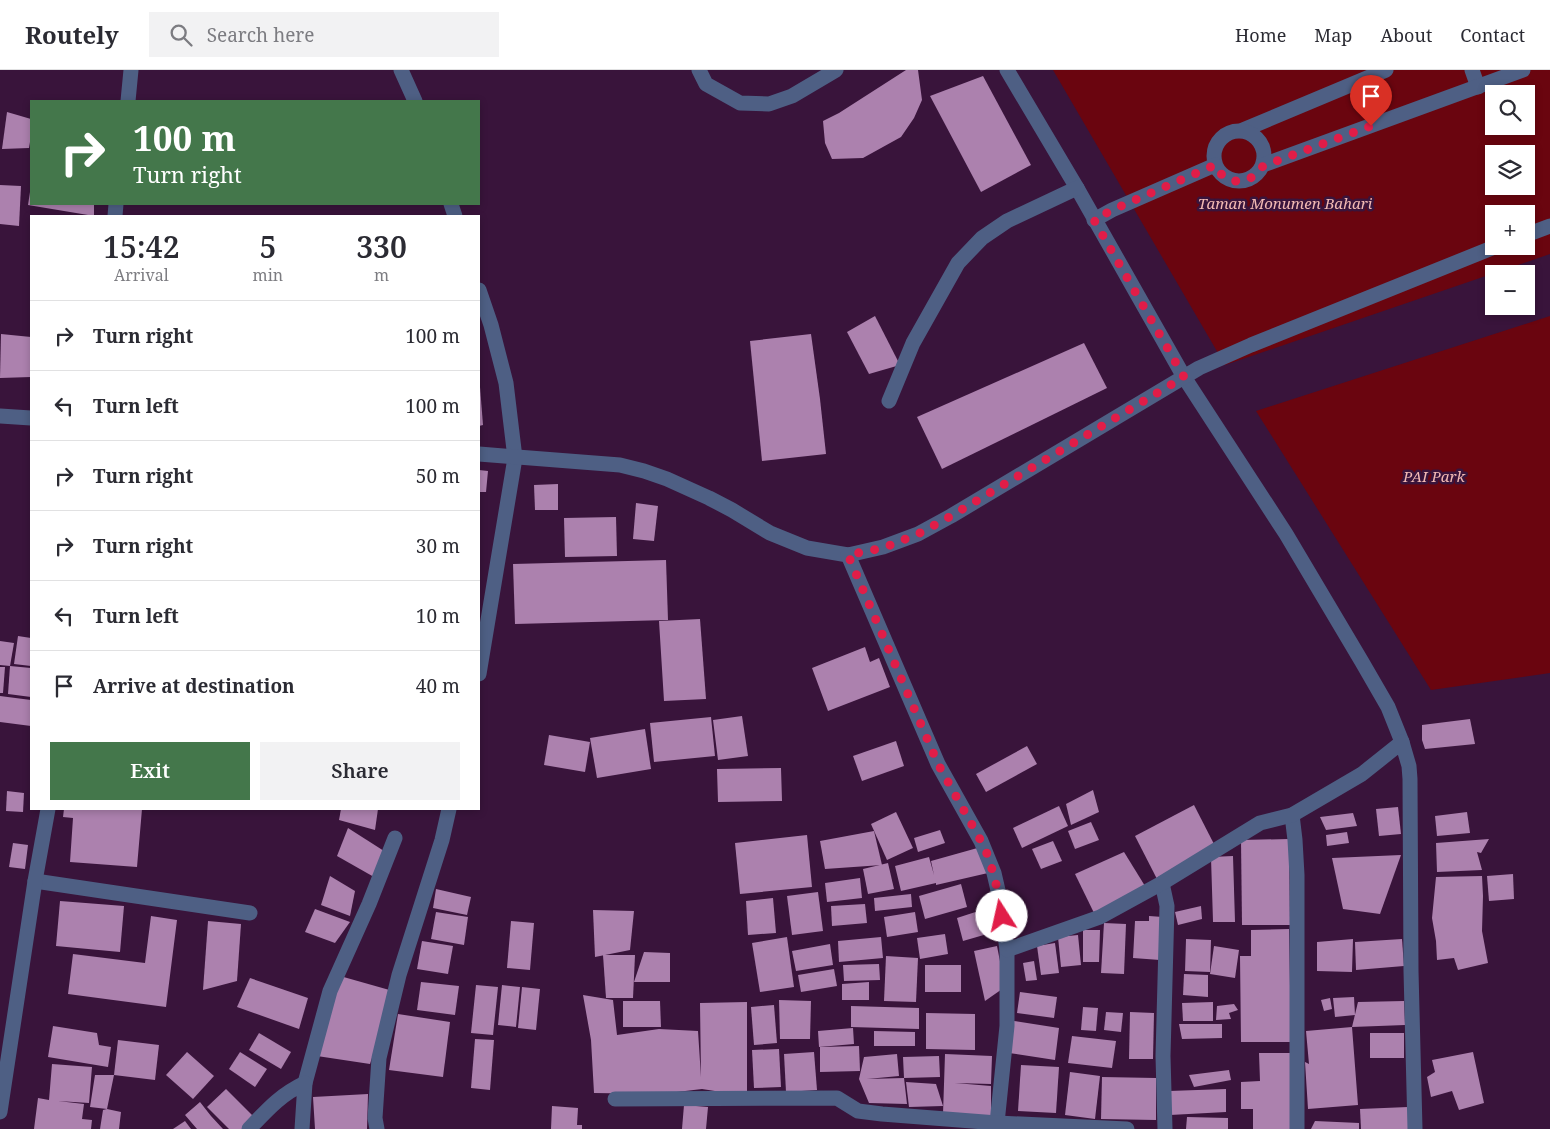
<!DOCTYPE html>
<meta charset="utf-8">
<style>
body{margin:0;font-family:"Noto Serif",serif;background:#f2f2f3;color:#2b2b33;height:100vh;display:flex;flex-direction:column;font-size:19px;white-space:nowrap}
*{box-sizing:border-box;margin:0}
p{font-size:16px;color:#7c7c81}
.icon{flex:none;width:28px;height:28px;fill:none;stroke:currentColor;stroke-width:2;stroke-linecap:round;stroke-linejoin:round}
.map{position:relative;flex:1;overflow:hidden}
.side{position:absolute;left:30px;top:145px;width:450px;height:595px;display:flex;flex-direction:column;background:#fff;border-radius:0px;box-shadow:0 2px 8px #0003}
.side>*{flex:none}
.guide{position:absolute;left:30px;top:30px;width:450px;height:105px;border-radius:0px;box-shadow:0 2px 8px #0003;background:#44774b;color:#fff;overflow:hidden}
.tools{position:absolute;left:1485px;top:15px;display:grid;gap:10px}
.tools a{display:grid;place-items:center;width:50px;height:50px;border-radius:0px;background:#fff;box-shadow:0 2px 8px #0003;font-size:25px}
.pin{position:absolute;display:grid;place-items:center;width:42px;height:42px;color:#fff;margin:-51px -21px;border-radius:50% 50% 50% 0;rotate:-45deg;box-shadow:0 0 5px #0007}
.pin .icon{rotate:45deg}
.me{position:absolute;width:55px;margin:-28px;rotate:350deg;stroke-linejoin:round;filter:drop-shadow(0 0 4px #0008)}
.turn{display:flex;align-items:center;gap:18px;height:105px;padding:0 20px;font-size:22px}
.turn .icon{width:65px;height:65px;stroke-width:2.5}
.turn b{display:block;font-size:35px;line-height:42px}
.eta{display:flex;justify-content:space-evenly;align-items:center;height:85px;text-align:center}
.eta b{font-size:30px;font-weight:600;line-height:35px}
.cta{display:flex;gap:10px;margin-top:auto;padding:10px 20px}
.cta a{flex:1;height:58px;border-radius:0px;background:#44774b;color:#fff;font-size:20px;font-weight:600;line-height:58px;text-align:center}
.cta a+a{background:#f2f2f3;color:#2b2b33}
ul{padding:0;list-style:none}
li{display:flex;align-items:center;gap:15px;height:70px;padding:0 20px;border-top:1px solid #e1e1e2}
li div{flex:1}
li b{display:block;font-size:19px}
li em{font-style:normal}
header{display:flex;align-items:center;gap:30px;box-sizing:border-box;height:70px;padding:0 25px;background:#fff;border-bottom:1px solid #e1e1e2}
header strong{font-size:24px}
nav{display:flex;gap:28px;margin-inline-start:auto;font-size:18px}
.search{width:350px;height:45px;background:#f2f2f3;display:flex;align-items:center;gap:12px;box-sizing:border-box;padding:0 18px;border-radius:0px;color:#7c7c81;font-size:19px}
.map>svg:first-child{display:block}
.green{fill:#6a050f;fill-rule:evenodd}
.building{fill:#ac81ae}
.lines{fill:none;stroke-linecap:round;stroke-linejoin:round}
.minor{stroke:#4e5f84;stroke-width:15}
.route{stroke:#e11d48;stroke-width:9;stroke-dasharray:0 16.2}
.labels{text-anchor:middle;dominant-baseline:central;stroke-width:5;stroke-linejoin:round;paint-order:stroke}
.park-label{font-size:15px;font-style:italic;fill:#f3bab4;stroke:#39143b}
</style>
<header>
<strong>Routely</strong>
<div class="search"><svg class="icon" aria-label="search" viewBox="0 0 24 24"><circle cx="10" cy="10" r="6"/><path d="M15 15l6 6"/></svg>Search here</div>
<nav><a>Home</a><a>Map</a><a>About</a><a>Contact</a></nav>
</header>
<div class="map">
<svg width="1550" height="1059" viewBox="0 0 1550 1059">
<rect width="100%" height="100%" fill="#39143b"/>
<!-- green -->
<g class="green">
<path d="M1053,0H1550V184L1225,295ZM1494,24H1526V56H1494ZM1494,84H1526V116H1494ZM1494,144H1526V176H1494Z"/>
<path d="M1550,246V603L1431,620L1256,341Z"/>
</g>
<!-- building -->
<g class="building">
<path d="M906,0H918L922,30L914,48L901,67L863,88L832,89L825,73L823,51L839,43Z"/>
<path d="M983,6L1031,95L981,122L930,26Z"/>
<path d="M7,42L31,49V66L29,78L2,79Z"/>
<path d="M0,115L21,116L19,156L0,154Z"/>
<path d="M30,122L31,134H94V146L28,135Z"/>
<path d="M875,246L900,295L869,304L847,262Z"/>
<path d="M1,264L31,267V307L0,308Z"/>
<path d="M811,264L820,329L826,384L762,391L750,271Z"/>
<path d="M1084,273L1107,318L942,399L917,347Z"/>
<path d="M479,317H480L483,355L479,356Z"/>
<path d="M479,400L488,401L486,422H479Z"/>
<path d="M558,414V440H535L534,415Z"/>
<path d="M636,433L658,436L654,471L633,469Z"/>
<path d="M616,447L617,486L565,487L564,448Z"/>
<path d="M666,490L668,550L515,554L513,494Z"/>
<path d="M700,549L706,629L664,631L659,551Z"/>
<path d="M18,566L31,568V596L14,594Z"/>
<path d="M0,571L14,573L10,596L0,595Z"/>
<path d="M865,577L870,592L879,588L890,617L828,641L812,598Z"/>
<path d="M10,596L31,598V627L8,624Z"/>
<path d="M0,597H5L3,623H0Z"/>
<path d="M0,626L31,630V656L0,652Z"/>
<path d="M742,646L748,686L718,690L713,650Z"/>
<path d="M711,647L715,686L654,692L650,653Z"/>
<path d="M1470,649L1475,674L1425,679L1422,670V655Z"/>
<path d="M645,659L651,699L597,708L590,668Z"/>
<path d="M549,665L590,672L585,702L544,695Z"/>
<path d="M896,671L904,696L862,711L853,686Z"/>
<path d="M1027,676L1037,694L986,722L976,704Z"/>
<path d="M781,698L782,731L718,732L717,699Z"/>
<path d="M1093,720L1099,742L1071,755L1066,734Z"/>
<path d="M7,721L24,723L23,742L6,741Z"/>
<path d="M1194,735L1216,778L1157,809L1135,766Z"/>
<path d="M1059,736L1068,756L1022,778L1013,758Z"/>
<path d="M1398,737L1401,764L1379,766L1376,739Z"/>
<path d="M64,739H142L137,797L70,792L73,748L63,747Z"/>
<path d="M341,739H378L375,760L339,750Z"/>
<path d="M896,742L913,778L887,790L871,754Z"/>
<path d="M1467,742L1470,763L1437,766L1435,746Z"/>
<path d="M1353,743L1357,756L1326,760L1320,747Z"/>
<path d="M1091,752L1099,770L1075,779L1068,761Z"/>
<path d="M348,758L384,781L374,807L337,786Z"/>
<path d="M940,760L945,773L918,782L914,768Z"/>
<path d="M874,761L882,795L825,799L820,771Z"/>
<path d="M1347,762L1349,773L1327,776L1326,765Z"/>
<path d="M807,765L812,817L740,824L735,773Z"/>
<path d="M1289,769L1290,855H1242L1241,770Z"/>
<path d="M1489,769L1481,783L1477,782L1482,800L1437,802L1436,773Z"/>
<path d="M1053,771L1062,791L1041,799L1032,779Z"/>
<path d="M13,773L28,775L25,799L9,797Z"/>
<path d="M981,777L988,803L936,815V813L901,821L895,796L929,787L934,805L931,791Z"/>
<path d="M1124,782L1145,816L1095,845L1075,804Z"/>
<path d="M1401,785L1380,844L1343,839L1332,788Z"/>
<path d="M1233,786L1235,852H1213L1211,787Z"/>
<path d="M888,793L894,819L868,824L863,799Z"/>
<path d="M1513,804L1514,829L1489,831L1487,806Z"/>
<path d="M330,806L355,821L350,846L321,835Z"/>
<path d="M1482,806L1483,826L1482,861L1488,893L1458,900L1454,888L1437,890L1436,871L1432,848L1436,807Z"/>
<path d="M860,808L862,828L827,832L825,813Z"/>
<path d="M961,814L967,837L925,849L919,826Z"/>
<path d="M436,819L471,827L467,845L433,838Z"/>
<path d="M818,822L823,861L792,865L787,826Z"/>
<path d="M911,824L912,837L875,841L874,828Z"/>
<path d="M773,828L776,863L748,865L746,831Z"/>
<path d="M60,831L124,836L120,882L56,876Z"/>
<path d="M865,834L867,853L832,856L831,836Z"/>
<path d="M994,836L1001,860L963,871L957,848Z"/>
<path d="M1201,836L1202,849L1178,855L1175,842Z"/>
<path d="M315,839L350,852L335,873L305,862Z"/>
<path d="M593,840L634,841L630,880L595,887Z"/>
<path d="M436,842L468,847L464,875L431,869Z"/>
<path d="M915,842L918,862L887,867L884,847Z"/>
<path d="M151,846L177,850L166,937L68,924L73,884L145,893Z"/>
<path d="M1149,846L1163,847L1160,890L1133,888L1135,851H1149Z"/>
<path d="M208,851L241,854L237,911L203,920Z"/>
<path d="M511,851L534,853L530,900L507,898Z"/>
<path d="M1104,853L1126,854L1124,904L1101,903Z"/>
<path d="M1289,859L1291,972H1241L1240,886H1251V860Z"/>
<path d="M1083,860H1100L1099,892H1083Z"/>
<path d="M945,864L948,884L920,889L917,868Z"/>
<path d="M1078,865L1081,895L1061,897L1058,867Z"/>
<path d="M787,867L794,917L760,922L752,873Z"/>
<path d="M881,867L883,888L839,892L838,871Z"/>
<path d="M1186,869L1211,870L1210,902L1185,901Z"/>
<path d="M1353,869L1352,902L1317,901V872Z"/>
<path d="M1402,869L1404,896L1356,900L1355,872Z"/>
<path d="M422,871L453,876L448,904L417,899Z"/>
<path d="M1055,873L1059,903L1041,905L1037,876Z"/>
<path d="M830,874L833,895L796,901L792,881Z"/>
<path d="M997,876L1005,917L985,931L974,881Z"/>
<path d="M1214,876L1239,880L1235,908L1210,904Z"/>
<path d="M644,882L670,883V912H634Z"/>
<path d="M603,885H635L633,928H606Z"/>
<path d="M886,886L918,888L916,932L884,931Z"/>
<path d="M1034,891L1037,910L1026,911L1023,893Z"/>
<path d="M879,894L880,910L844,911L843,895Z"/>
<rect x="925" y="895" width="36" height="27"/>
<path d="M834,899L837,916L801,922L798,905Z"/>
<path d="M1184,904L1208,905V927L1183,925Z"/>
<path d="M340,906L393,921L370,994L317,986Z"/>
<path d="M250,908L308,928L299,959L237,937Z"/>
<path d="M421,912L459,916L455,945L417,940Z"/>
<path d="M869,912V930H842V914Z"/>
<path d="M476,915L498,917L493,965L471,963Z"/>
<path d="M502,915L520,917L516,957L498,955Z"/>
<path d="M522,917L540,919L536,960L518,958Z"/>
<path d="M1020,922L1057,927L1054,948L1017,943Z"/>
<path d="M583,925L613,930L617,965L659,959L698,961L701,1007L700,933L747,932V1026L702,1019L660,1024L594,1023L591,970Z"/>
<path d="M1354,927L1355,945L1335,947L1333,928Z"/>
<path d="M1330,928L1332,939L1324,941L1321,930Z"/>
<path d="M779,930L811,931L810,969H780Z"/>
<path d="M623,931H660L661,957H623Z"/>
<path d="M1404,931L1405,955L1352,957L1358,932Z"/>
<path d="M1213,932V951H1183L1182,933Z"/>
<path d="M1234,934L1238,940L1229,943L1231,949L1216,950L1217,936Z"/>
<path d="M774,935L777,973L754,975L751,937Z"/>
<path d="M851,936L919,938V959L851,957Z"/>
<path d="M1083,937L1098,938L1096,961L1081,960Z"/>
<path d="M1106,942L1123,943L1121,962L1104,960Z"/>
<path d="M1130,942L1154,943L1153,989H1129Z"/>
<path d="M926,943L975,944V980L926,979Z"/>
<path d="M398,944L450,952L443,1007L389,1000Z"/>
<path d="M1014,951L1059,958L1055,990L1009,983Z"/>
<path d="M1179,954H1222V968L1182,969Z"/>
<path d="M53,956L97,963L99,975L111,977L108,997L48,987Z"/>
<path d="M1352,957L1358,1035L1308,1039L1305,992L1309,994L1306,961Z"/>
<path d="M853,958L854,974L819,977L818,961Z"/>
<path d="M874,961L915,962V976H874Z"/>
<path d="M259,963L291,982L281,999L249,980Z"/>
<rect x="1370" y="963" width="34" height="25"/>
<path d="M1072,966L1116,971L1112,998L1068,993Z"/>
<path d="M475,969L494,970L490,1020L471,1018Z"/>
<path d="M118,970L159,975L155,1010L114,1005Z"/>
<path d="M859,976L860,1001L820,1002V977Z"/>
<path d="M779,979L781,1017L754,1018L752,980Z"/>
<path d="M187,982L214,1006L193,1029L166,1005Z"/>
<path d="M240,982L267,999L255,1017L229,999Z"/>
<path d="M814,982L817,1020L786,1022L784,984Z"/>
<path d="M1473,982L1484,1033L1459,1040L1452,1021L1431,1027L1427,1007L1435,1002L1432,990Z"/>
<path d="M1259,983H1290V1059H1253V1039H1241V1012L1260,1011Z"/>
<path d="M897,984L899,1006L867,1009L904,1008L903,987L939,986L940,1007L904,1008L907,1034L869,1033L859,1009L864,987Z"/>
<path d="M945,984L992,986L991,1014L955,1013L991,1016V1046L943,1044Z"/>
<path d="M52,994L92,997L89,1033L58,1031L84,1034L82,1049L92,1050L91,1059H34L38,1028L49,1030Z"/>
<path d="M1021,995L1059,997L1056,1043L1018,1041Z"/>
<path d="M1229,1000L1231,1010L1194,1017L1189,1005Z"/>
<path d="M1070,1002L1100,1006L1095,1049L1065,1045Z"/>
<path d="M95,1005H114L107,1039L121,1042L119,1059H100L103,1040L107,1039L90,1037Z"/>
<path d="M1102,1007L1156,1008V1050L1101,1049Z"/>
<path d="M906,1012L936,1014L943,1036L909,1037Z"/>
<path d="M226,1019L255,1048L245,1059H229L207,1037Z"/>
<path d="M1226,1019V1042L1170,1045L1169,1021Z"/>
<path d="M368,1024L367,1059H315L313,1027Z"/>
<path d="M200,1032L211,1046L223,1059H197L185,1045Z"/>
<path d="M684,1035L708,1037L706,1059H682Z"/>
<path d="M552,1036L578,1038L577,1055H582V1059H551Z"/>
<path d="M1408,1037L1409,1059H1361L1360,1039Z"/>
<path d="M1187,1047L1228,1048V1059H1186Z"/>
<path d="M185,1051L191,1059H173Z"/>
<path d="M1315,1051L1359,1053V1059H1311Z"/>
</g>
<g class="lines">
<!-- minor -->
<g class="minor">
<path d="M401,0L415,31"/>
<path d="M699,0L706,14L740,33L769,34L792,26L836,0"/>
<path d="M1007,0L1077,118L1184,307L1286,464L1362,592L1388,637L1402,672"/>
<path d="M1472,0L1478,17"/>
<path d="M128,31L131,0"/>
<path d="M1243,60L1386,0"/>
<circle cx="1239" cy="86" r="25"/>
<path d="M1263,95L1523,0"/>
<path d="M451,134L455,146"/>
<path d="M115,146L116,134"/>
<path d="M1094,150L1112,140L1215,95"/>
<path d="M1526,165L1550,156"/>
<path d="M479,220L491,255L506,313L515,388L479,604"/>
<path d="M889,331L913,273L958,193L982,168L1007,151L1077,118"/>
<path d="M0,346L31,348"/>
<path d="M479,384L620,395L644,401L667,409L709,428L732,440L770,463L807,478L848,485L883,477L918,464L951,446L1199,298L1251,275L1497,176"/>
<path d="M848,485L938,694L981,771L994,803L1000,829L1007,880V956L997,1053"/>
<path d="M1292,745L1295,770L1297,805V1059"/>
<path d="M35,811L250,843"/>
<path d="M1162,813L1167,836L1163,986L1165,1059"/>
<path d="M1007,880L1100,847L1162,813L1260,753L1292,745L1362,704L1402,672L1409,696L1410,709L1411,901L1415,1059"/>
<path d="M305,1013L330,921L369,834L395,768"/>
<path d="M615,1029L837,1028L858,1041L882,1044L997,1053L1127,1059"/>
<path d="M0,1042L35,811L48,739"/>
<path d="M249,1059C268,1039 280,1025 305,1013L302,1059"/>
<path d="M377,1059L375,1048L379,988L399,905L442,770L449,739"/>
</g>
</g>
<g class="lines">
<!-- route -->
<path class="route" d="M1002,846L1000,829L989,788L981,771L938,694L848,485L883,478L918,464L951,446L1184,307L1094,150L1112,140L1215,95L1222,105L1233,111H1245L1256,105L1263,96L1371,56"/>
</g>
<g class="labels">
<!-- park labels -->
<g class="park-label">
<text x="1285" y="133">Taman Monumen Bahari</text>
<text x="1434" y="406">PAI Park</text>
</g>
</g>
</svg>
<div class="tools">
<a><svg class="icon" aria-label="search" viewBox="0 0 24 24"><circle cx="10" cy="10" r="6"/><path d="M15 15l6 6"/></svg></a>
<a><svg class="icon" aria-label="layers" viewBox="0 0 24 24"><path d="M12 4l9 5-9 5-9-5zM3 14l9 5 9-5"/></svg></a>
<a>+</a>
<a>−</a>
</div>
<div class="pin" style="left:1371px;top:56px;background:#d93025"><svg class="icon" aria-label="arrive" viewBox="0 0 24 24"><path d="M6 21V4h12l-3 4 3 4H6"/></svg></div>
<svg class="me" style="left:1002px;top:846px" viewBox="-20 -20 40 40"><circle r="19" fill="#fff"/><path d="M0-13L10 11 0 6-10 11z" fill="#e11d48"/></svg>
<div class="guide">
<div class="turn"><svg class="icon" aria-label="right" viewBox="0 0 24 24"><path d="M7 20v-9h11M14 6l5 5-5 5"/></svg><div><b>100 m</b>Turn right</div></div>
</div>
<section class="side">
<div class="eta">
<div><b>15:42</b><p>Arrival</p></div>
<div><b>5</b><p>min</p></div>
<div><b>330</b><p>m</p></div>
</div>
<ul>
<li><svg class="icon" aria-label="right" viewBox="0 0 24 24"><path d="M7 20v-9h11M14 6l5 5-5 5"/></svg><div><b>Turn right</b></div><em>100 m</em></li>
<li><svg class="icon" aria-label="left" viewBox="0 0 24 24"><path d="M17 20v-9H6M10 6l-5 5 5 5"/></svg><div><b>Turn left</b></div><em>100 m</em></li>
<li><svg class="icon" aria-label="right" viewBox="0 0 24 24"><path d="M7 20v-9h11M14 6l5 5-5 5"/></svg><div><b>Turn right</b></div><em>50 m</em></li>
<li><svg class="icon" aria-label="right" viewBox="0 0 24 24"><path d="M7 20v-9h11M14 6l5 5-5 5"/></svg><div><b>Turn right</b></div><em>30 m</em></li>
<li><svg class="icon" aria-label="left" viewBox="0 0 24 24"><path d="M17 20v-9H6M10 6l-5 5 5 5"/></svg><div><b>Turn left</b></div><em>10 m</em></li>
<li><svg class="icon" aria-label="arrive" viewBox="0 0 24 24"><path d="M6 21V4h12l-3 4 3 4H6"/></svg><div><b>Arrive at destination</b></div><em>40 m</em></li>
</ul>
<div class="cta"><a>Exit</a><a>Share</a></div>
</section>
</div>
